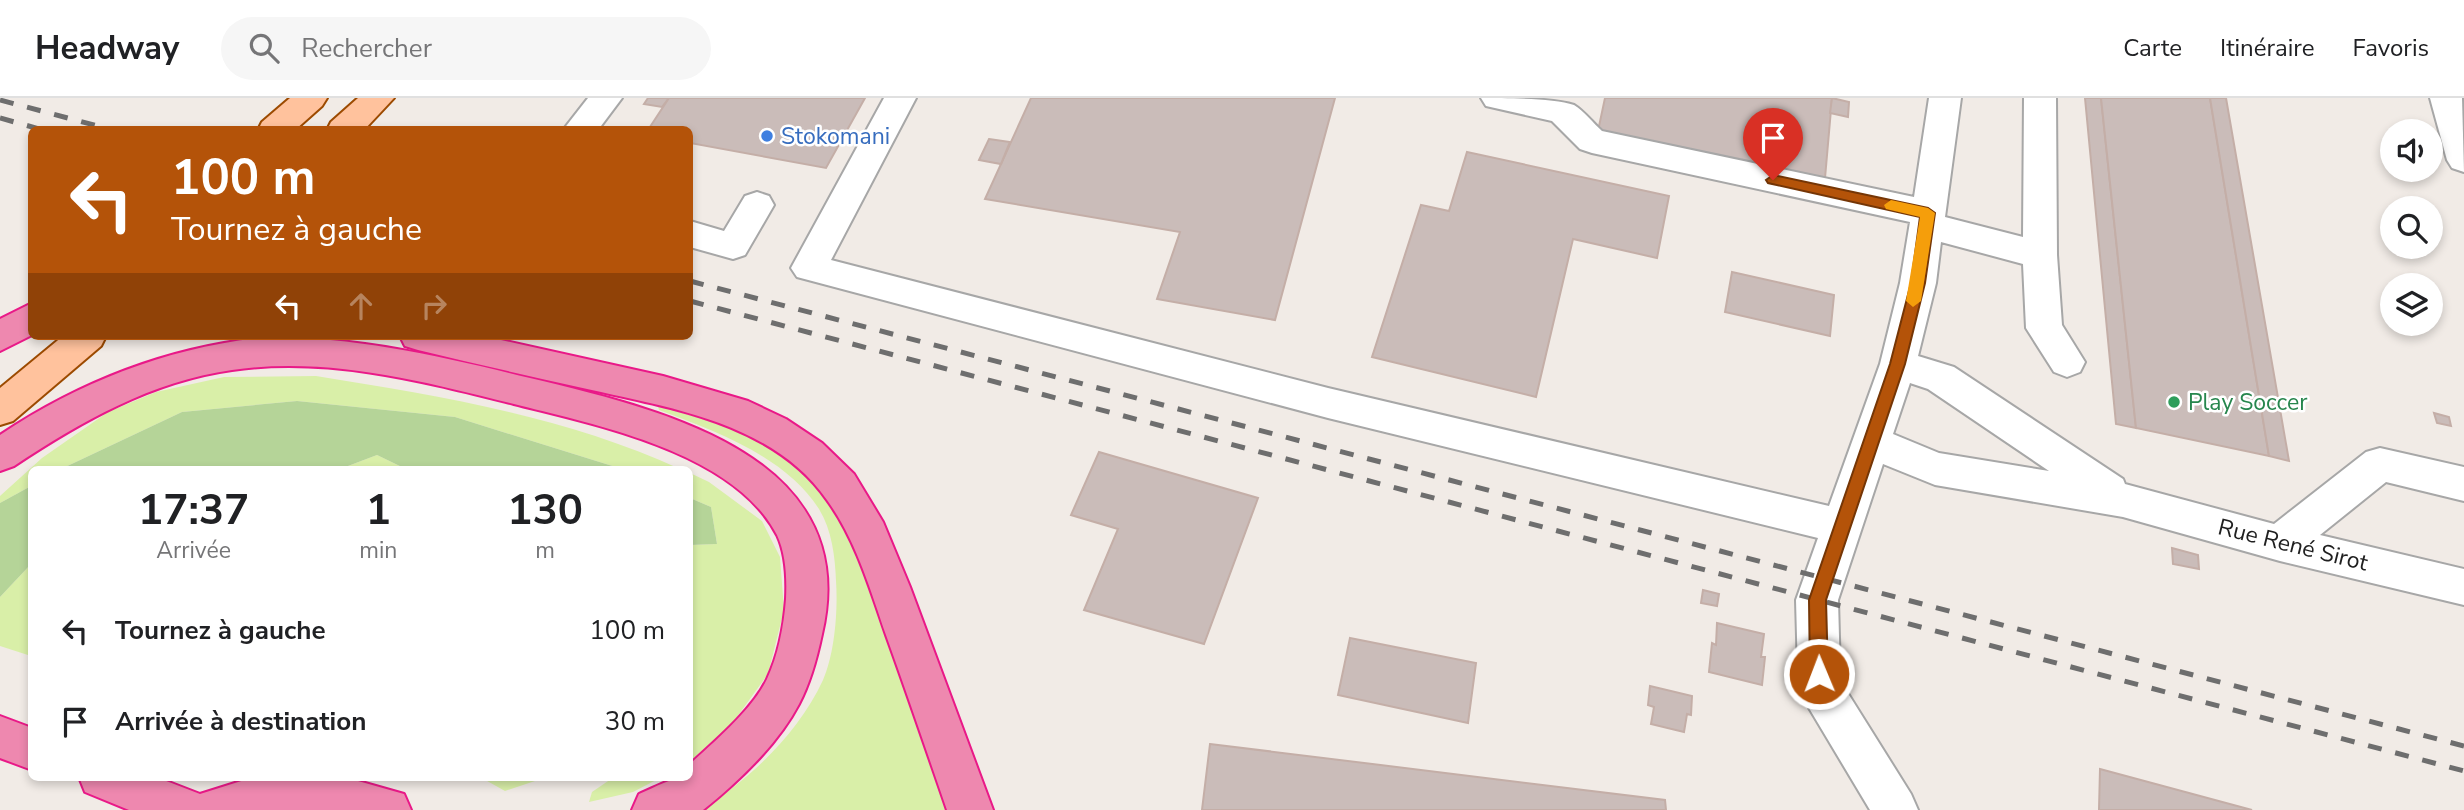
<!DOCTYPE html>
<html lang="fr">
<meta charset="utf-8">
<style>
body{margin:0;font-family:"Nunito Sans",sans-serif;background:#f6f6f6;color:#202124;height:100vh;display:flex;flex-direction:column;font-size:26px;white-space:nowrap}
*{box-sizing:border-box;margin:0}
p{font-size:23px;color:#757577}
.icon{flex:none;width:38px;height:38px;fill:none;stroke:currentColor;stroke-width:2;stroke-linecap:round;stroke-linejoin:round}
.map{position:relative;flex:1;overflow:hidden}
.details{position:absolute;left:28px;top:368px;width:665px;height:315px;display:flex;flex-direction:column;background:#fff;border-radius:10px;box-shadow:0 4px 10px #0003}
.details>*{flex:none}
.banner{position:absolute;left:28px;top:28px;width:665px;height:214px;border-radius:10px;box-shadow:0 4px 10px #0003;background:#b45309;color:#fff;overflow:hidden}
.buttons{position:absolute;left:2380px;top:21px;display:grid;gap:14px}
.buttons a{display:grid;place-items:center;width:63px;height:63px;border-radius:50%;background:#fff;box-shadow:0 4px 10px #0003;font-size:35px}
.pin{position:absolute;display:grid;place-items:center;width:60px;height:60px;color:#fff;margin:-72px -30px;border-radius:50% 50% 50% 0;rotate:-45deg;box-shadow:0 0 7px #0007}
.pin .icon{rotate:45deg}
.me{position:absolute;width:77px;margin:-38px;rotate:359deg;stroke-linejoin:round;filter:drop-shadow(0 0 5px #0008)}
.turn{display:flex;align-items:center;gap:24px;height:147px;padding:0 28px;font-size:32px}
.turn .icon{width:91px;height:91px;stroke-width:2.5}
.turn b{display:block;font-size:49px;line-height:60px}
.lanes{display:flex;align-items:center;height:66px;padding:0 28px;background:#0003;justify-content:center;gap:35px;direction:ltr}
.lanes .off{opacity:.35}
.eta{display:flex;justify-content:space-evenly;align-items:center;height:119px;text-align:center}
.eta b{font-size:42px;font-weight:700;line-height:49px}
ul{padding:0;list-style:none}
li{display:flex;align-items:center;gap:21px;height:91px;padding:0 28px}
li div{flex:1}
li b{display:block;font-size:26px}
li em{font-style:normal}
header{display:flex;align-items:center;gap:42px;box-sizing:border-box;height:98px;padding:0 35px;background:#fff;border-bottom:2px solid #e0e0e0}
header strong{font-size:33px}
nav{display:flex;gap:38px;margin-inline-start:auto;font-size:24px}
.search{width:490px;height:63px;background:#f6f6f6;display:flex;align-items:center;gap:18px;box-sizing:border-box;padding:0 24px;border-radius:38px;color:#757577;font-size:26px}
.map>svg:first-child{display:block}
.grass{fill:#d9efa8}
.forest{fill:#b5d498}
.building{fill:#cabcb9;stroke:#c4aea7;stroke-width:2}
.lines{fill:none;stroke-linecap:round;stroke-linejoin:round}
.minor-casing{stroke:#a7a7a7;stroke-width:4}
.major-casing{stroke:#9c4a00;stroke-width:4}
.highway-casing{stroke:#e91988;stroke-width:4}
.minor{fill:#fff;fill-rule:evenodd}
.major{fill:#ffc29d;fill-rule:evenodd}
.highway{fill:#ee88af;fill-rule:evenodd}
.rail{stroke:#6e6e6e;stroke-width:5;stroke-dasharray:14 14;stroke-linecap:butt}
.route{fill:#b45309;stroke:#753606;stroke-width:2}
.slow{fill:#f59e0b}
.shop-dot{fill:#3f7fe0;stroke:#fff;stroke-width:2.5}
.leisure-dot{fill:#2e9e5b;stroke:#fff;stroke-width:2.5}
.labels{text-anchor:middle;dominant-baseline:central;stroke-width:5;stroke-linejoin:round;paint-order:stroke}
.shop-label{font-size:23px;fill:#366cbe;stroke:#fff;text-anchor:start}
.leisure-label{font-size:23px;fill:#27864d;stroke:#fff;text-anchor:start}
.street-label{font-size:23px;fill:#202020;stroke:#fff}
</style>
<header>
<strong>Headway</strong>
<div class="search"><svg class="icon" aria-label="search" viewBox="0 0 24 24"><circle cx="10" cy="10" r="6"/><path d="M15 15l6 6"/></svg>Rechercher</div>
<nav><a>Carte</a><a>Itinéraire</a><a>Favoris</a></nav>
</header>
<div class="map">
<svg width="2464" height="712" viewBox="0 0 2464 712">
<rect width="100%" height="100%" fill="#f1ebe6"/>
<!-- grass -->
<g class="grass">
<path d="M316,278C440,298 565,318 680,371H622L455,319L297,303L182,314L61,371H32L31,388L0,405V398L42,360L108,314L156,294L224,279Z"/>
<path d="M658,308C745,332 786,346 844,418L955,712H701C751,680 798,636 823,582C835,555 838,511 836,483C835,459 832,432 819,411C785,358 715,333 659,312Z"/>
<path d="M377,357L406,371H340Z"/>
<path d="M690,375L709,384L762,423L780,459L784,512L768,576L726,634L690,663V447L717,446L711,409L690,400Z"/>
<path d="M31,466V558L0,548V499Z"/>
<path d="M480,679H558L538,682L505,693Z"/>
<path d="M614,679H662L633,694L589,704L592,694Z"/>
</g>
<!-- forest -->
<g class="forest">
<path d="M297,303L455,319L622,371H406L377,357L340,371H61L182,314Z"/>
<path d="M31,388V466L0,499V405Z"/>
<path d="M690,400L711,409L717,446L690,447Z"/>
</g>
<!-- building -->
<g class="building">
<path d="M648,0H669L662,9L644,6Z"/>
<path d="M669,0H865L826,70L690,45V32H648Z"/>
<path d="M1031,0H1335L1275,222L1157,201L1180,134L985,101Z"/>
<path d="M1605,0H1832L1825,80L1598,33Z"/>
<path d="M1832,0L1849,4L1848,19L1830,15Z"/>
<path d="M2085,0H2101L2136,330L2116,326Z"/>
<path d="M2101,0H2210L2269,358L2136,330Z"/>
<path d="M2210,0H2226L2289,363L2269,358Z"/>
<path d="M989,41L1010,44L1001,66L979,62Z"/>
<path d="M1467,54L1669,98L1657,160L1573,141L1536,299L1372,259L1421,107L1449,113Z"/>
<path d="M1732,174L1834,197L1830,238L1725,214Z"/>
<path d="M2434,315L2449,319L2451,328L2437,325Z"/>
<path d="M1099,354L1258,400L1204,546L1084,512L1118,431L1071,417Z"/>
<path d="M2172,450L2198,457L2199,471L2173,466Z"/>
<path d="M1703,492L1719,496L1717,508L1701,505Z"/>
<path d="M1717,525L1764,536L1761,559H1765L1762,587L1709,574L1712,545L1716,547Z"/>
<path d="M1350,540L1476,565L1468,625L1338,597Z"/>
<path d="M1650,588L1692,598L1691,617L1687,616L1684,634L1651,626L1654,609L1648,607Z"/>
<path d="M1210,646L1665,702L1666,712H1202Z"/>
<path d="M2100,671L2252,712H2099Z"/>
</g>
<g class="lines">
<defs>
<g id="minor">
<path d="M588,0H622L598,32H563Z"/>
<path d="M884,0H916L831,162L1328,290L1829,408L1880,266L1900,185L1910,124L1592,55L1580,51L1552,23L1486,8L1481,0C1505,0 1554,0 1574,7C1584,13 1593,25 1602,33L1914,99L1929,0H1961L1945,119L2023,139L2024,0H2056L2057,157L2062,227L2085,264L2080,274L2067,279L2054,274L2026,230L2023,166L1941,144L1936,185L1918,258L1954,269L2123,381L2125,386L2274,426L2366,354L2380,350L2464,369V403L2386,384L2320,437L2464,471V507L2280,463L2123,419L1935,387L1883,366L1838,502L1840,576L1844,589L1911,696L1918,712H1870L1809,610L1798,576L1796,502L1818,440L1328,320L797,179L791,170ZM1910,285L1928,291L2049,373L1939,355L1893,336Z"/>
<path d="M2430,0H2462L2464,74L2452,70L2447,62Z"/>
<path d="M757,94L769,98L774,107L745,157L733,161L690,149V123L724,133L745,98Z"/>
</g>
<g id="major">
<path d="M290,0H327L322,8L295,32H258L262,24Z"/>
<path d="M358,0H394L364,32H327L331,24Z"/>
<path d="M63,238H106L101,248L13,323L0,327V290Z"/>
</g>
<g id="highway">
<path d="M32,205V237L0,253V221Z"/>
<path d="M400,238H483L663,278L748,303L786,321L822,345L854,376L883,424L910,489L993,712H947C927,654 907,595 886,537C870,491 856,442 827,402C772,323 665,309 578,289C525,277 471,265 418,252L405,248Z"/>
<path d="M269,239C359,239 444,259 530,280C659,311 864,357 822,536C817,560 810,585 799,606C778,646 738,684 703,712H632L639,696C656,689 671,679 690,679V666C714,644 753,611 767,581C778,558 784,527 786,501C787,480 786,456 777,437C734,354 596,327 514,306C422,283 327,258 232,272C152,283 80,324 14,368L0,373V337C81,283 172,248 269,239Z"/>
<path d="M0,618L32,630V672L0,660Z"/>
<path d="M79,679H156L200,696L254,679H344L404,696L411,712H129L85,694Z"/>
</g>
</defs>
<!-- minor casing -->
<use href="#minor" class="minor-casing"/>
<!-- major casing -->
<use href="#major" class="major-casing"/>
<!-- highway casing -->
<use href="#highway" class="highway-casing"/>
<!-- minor -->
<use href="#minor" class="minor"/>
<!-- major -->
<use href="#major" class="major"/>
<!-- highway -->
<use href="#highway" class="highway"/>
<!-- rail -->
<g class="rail">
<path d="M0,2L113,32"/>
<path d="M0,20L43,32"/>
<path d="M690,183L2464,648"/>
<path d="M690,203L2464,673"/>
</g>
</g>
<!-- route -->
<path class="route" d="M1773,77L1928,110L1935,115L1925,185L1905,266L1826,502L1828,576L1825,582L1819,584L1813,582L1810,576L1809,502L1890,266L1911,185L1920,119L1768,85L1766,82Z"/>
<!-- slow -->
<path class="slow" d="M1891,102L1928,110L1935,115L1921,203L1913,209L1906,203L1920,119L1886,111L1884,107Z"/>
<!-- markers -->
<circle class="shop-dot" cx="767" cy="38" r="7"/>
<circle class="leisure-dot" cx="2174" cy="304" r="7"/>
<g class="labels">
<!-- shop labels -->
<g class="shop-label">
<text x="781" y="38">Stokomani</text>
</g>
<!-- leisure labels -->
<g class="leisure-label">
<text x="2188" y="304">Play Soccer</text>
</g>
<!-- street labels -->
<g class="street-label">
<text transform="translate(2293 447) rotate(14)">Rue René Sirot</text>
</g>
</g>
</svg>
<div class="buttons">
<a><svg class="icon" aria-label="sound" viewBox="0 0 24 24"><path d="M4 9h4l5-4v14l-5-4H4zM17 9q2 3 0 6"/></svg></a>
<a><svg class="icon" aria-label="search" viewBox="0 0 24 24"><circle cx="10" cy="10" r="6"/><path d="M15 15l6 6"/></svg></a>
<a><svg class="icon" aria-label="layers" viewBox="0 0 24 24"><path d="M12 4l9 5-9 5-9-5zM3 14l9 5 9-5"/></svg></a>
</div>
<div class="pin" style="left:1773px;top:82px;background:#d93025"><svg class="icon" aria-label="arrive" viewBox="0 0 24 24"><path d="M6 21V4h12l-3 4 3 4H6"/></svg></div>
<svg class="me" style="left:1819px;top:576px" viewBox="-20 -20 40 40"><circle r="17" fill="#b45309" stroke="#fff" stroke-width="3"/><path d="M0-11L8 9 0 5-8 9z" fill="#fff"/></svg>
<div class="banner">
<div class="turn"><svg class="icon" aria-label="left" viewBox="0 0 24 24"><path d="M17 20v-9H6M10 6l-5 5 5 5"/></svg><div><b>100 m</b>Tournez à gauche</div></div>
<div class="lanes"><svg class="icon" aria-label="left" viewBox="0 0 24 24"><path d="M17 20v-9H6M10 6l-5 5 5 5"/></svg><svg class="icon off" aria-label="ahead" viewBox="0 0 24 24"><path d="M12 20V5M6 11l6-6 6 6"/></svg><svg class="icon off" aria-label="right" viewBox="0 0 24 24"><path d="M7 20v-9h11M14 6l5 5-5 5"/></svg></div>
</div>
<section class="details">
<div class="eta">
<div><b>17:37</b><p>Arrivée</p></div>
<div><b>1</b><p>min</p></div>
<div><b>130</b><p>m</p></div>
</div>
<ul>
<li><svg class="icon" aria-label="left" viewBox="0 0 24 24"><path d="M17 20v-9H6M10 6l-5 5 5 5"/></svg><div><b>Tournez à gauche</b></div><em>100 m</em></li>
<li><svg class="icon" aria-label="arrive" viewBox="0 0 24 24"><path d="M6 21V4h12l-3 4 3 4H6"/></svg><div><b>Arrivée à destination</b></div><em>30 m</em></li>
</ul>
</section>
</div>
